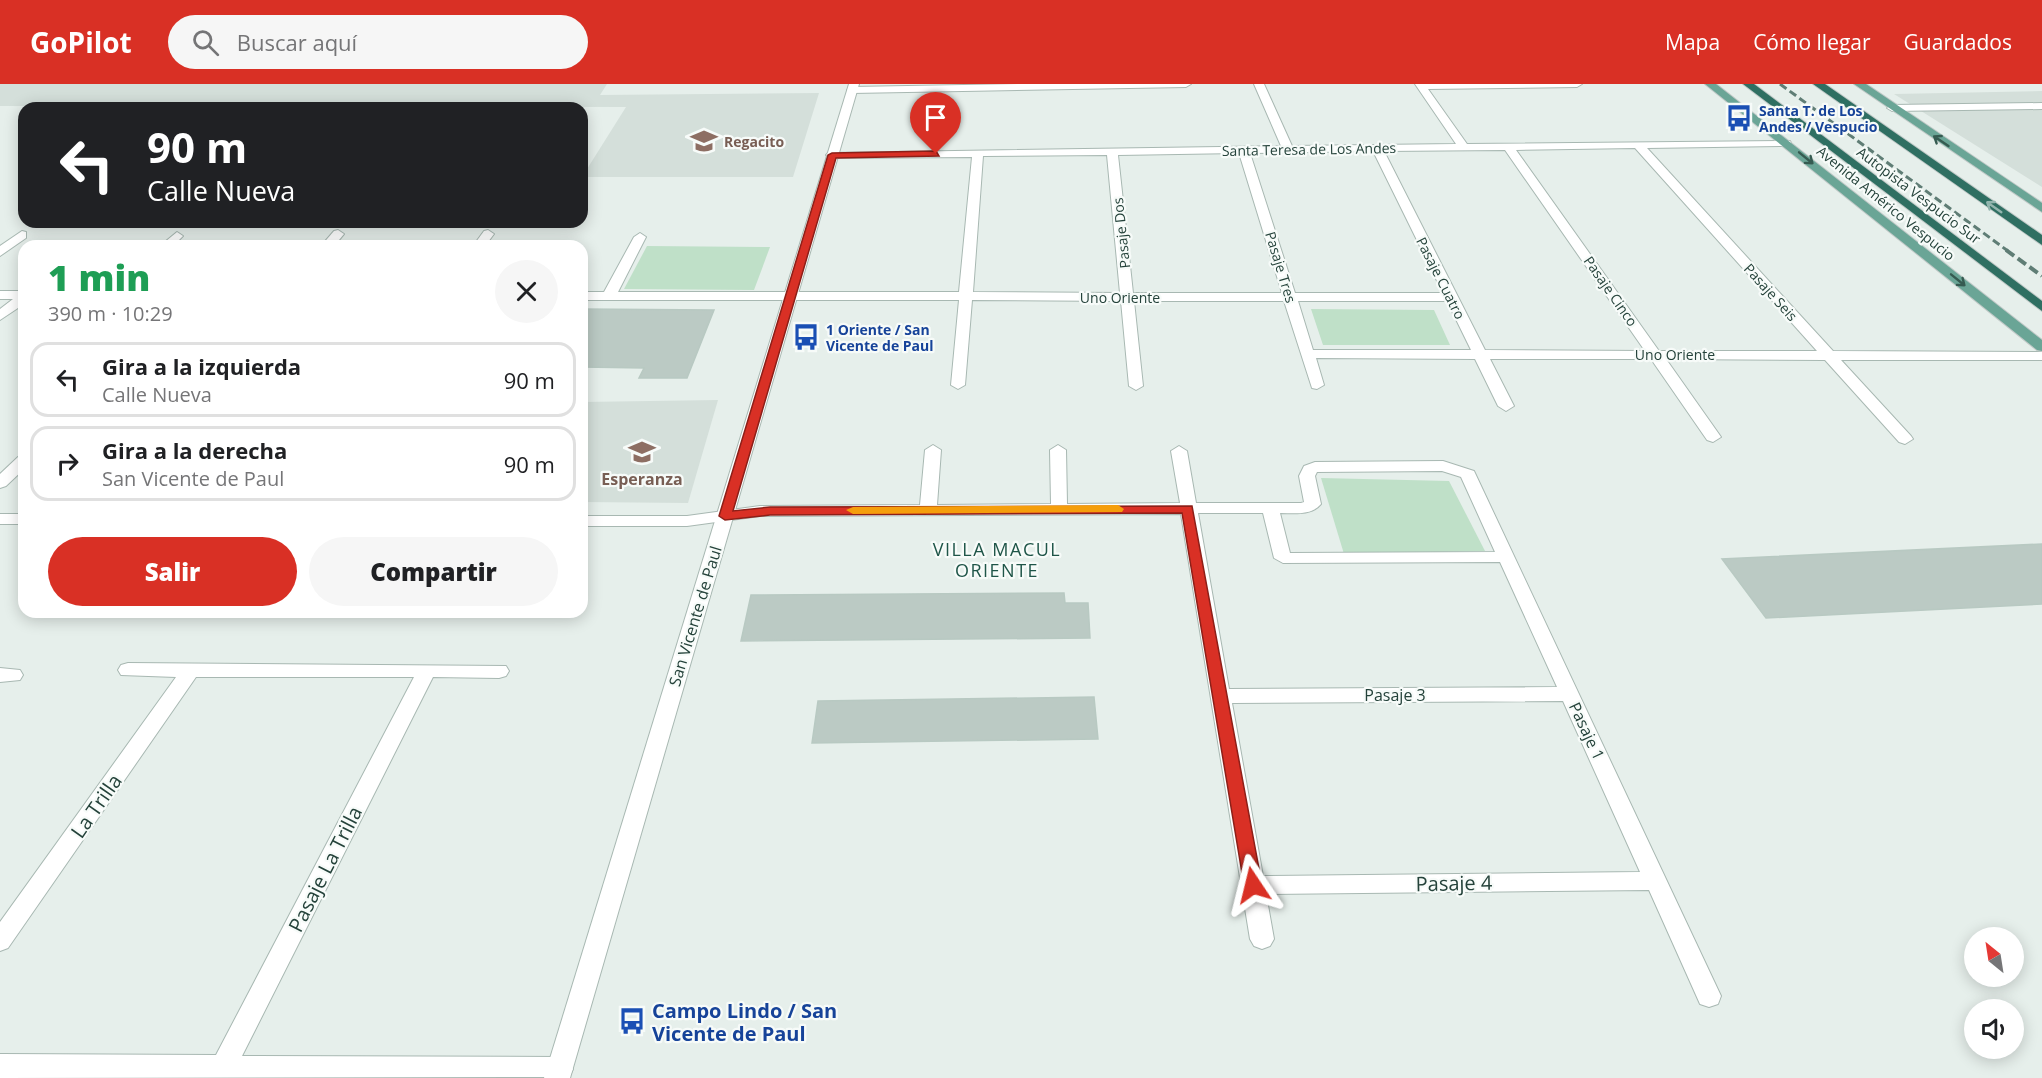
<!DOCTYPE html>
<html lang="es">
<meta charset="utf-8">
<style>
body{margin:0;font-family:"Open Sans",sans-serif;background:#f6f6f6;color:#202124;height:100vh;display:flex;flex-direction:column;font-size:22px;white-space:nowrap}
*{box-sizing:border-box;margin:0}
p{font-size:20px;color:#757577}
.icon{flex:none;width:33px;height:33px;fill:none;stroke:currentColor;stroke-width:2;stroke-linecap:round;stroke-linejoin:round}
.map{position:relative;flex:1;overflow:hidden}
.drawer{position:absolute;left:18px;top:156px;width:570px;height:378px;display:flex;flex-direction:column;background:#fff;border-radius:18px;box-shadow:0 3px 15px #0003}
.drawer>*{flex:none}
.hud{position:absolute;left:18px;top:18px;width:570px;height:126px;border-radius:18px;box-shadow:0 3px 15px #0003;background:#202124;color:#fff;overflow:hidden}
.needle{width:39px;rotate:330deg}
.controls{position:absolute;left:1964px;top:843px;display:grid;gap:12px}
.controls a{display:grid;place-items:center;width:60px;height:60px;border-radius:50%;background:#fff;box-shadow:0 3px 15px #0003;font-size:30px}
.pin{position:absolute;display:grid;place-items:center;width:51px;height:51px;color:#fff;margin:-62px -26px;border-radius:50% 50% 50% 0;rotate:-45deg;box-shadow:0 0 6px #0007}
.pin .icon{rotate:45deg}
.me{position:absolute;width:66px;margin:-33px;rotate:350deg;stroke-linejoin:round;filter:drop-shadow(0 0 4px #0008)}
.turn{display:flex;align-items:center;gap:21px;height:126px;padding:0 30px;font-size:27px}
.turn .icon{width:78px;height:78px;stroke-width:2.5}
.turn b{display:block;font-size:42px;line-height:51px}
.round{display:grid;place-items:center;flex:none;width:63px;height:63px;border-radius:32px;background:#f6f6f6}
.overview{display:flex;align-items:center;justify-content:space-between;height:102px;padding:0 30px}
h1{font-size:36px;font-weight:800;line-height:45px;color:#1e9e55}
.action{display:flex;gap:12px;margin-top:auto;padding:12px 30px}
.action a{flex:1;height:69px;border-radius:36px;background:#d93025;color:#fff;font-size:24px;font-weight:800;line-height:69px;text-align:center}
.action a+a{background:#f6f6f6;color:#202124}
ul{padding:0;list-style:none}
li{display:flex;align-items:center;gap:18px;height:75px;margin:0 12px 9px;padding:0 18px;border:3px solid #e0e0e0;border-radius:18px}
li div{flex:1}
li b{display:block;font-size:22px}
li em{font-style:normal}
header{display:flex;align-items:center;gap:36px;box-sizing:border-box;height:84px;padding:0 30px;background:#d93025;color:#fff}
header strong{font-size:28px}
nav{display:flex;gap:33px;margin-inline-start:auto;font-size:21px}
.search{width:420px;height:54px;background:#f6f6f6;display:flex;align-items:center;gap:15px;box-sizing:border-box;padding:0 21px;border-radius:33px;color:#757577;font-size:22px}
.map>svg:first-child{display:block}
.built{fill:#d4dfda}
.green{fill:#bfe0c8}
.building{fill:#bbcac4;stroke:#b8c9c2;stroke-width:1.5}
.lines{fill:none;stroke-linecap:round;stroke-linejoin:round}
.service-casing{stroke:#a8b8b2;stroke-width:2}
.minor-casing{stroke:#a8b8b2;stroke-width:2}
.tertiary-casing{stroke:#a8b8b2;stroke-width:2}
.primary-casing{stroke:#c2cac8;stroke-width:2}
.motorway-casing{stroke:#c2cac8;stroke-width:2}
.service{fill:#fff;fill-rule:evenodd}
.minor{fill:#fff;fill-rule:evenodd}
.tertiary{fill:#fff;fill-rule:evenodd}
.primary{fill:#6aa596;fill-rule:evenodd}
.motorway{fill:#2f6f62;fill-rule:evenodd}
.rail-far1{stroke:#5f7d75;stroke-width:3;stroke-dasharray:8 4;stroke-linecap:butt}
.rail{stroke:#5f7d75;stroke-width:4;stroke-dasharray:10 4.5;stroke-linecap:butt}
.oneway{stroke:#365b51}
.oneway2{stroke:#93b5ae}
.route{fill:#d93025;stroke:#8d1f18;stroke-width:1.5}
.slow{fill:#f59e0b}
.labels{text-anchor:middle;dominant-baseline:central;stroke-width:4.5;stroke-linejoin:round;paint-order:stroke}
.far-transit-label{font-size:14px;font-weight:bold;fill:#164399;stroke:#f7fbf9;text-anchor:start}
.far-education-label{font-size:14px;font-weight:bold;fill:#785e54;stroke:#f7fbf9;text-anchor:start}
.far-street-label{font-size:14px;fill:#24423a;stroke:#f7fbf9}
.education-label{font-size:16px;font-weight:bold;fill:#785e54;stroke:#f7fbf9}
.street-label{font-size:16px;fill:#24423a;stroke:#f7fbf9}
.neighbourhood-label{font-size:18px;letter-spacing:1.5px;fill:#1f5548;stroke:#f7fbf9}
.near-street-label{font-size:20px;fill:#24423a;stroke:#f7fbf9}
.near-transit-label{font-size:20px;font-weight:bold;fill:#164399;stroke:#f7fbf9;text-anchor:start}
</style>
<header>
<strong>GoPilot</strong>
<div class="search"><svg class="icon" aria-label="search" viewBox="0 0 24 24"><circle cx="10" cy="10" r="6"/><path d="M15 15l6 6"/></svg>Buscar aquí</div>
<nav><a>Mapa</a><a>Cómo llegar</a><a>Guardados</a></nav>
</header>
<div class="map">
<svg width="2042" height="994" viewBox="0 0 2042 994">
<rect width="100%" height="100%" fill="#e6efeb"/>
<!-- built -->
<g class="built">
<path d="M0,0H607L600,11L819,9L793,93H582L626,23L0,22Z"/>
<path d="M2042,7V103L1894,10Z"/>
<path d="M718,316L688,419L582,418V318Z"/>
</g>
<!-- green -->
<g class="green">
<path d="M647,162L770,163L754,206L624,205Z"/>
<path d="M1311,225L1434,226L1450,261H1323Z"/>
<path d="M1321,394L1449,397L1485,467L1344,470Z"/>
</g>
<!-- building -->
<g class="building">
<path d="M582,225L714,226L687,294H639L644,284L582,283Z"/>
<path d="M2042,460V520L1766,534L1722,475Z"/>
<path d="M1064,509L1065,519H1088L1090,554L741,557L751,511Z"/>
<path d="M1094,613L1098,655L812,659L818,617Z"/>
</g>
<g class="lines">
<defs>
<path id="service" d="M2042,19V25L1892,27L1887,24L1892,21Z"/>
<g id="minor">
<path d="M1020,0H1191L1186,3L852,9L847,6L852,3Z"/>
<path d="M1254,0H1264L1292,62L1456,60L1415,0H1582L1577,3L1428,5L1467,60L1790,57L1791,59L1786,62L1647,64L1833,267L2042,268V276H1841L1911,352L1913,355L1905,360L1899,358L1825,276L1666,275L1721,353L1713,358L1707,356L1651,275H1490L1514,322L1506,327L1498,322L1475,275L1316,274L1324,301L1317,305L1312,304L1284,217H1134L1143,302L1136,306L1129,302L1121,217L972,216L965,301L958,305L951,301L959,216H582V208H604L634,153L640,149L646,153L618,208H959L972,73L832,74L826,71L828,69L1281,62ZM1635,64L1817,267H1659L1516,66ZM1505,66L1645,267L1485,266L1384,67ZM1373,67L1443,209H1295L1250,69ZM1239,69L1282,209H1133L1118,71ZM1107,71L1120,209L973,208L983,72ZM1298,217H1447L1471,266H1313Z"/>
<path d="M338,146L344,150L334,162H321L334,147Z"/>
<path d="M488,146L494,150L485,162H473L484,147Z"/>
<path d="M22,147L26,148V154L0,172V162Z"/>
<path d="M177,148L183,152L173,162H160Z"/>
<path d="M0,207H24V220L0,236V225L13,215H0Z"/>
<path d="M933,361L941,366L937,421L1051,420L1050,366L1058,361L1066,366L1067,420L1180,419L1171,367L1179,362L1187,367L1196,419H1301L1304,418L1299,392L1304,382L1315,378L1443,377L1474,387L1721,912L1718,920L1709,923L1700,920L1649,806L1266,810L1274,855L1270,862L1262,865L1254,862L1250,855L1181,430L760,432L687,442H582V432H687L760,422L920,421L925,366ZM1442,387L1461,393L1495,468L1290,469L1280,429C1294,429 1311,432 1321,420L1315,392L1317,388ZM1198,429H1263L1274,474L1283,479L1500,478L1557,603L1229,605ZM1563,617L1640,788L1263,792L1232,619Z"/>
<path d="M24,371V385L6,402L0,404V390L18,373Z"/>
<rect x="0" y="430" width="24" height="10"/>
<path d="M128,579L506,582L509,587L506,592L499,594L433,593L242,972L560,973L569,977L573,985L569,993L0,994V970L216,971L414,593H196L8,864L0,867V838L176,593L121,591L118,586L121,581Z"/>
<path d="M0,584L20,586L23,591L20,596L0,598Z"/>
</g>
<path id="tertiary" d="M849,0H859L570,994H544Z"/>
<g id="primary">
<path d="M1705,0H1716L2042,256V267L2037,266Z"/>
<path d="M1854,0H1866L2042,119V128Z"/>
</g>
<g id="motorway">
<path d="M1743,0H1754L2042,217V227Z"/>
<path d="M1813,0H1825L2042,151V161Z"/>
</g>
</defs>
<!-- service casing -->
<use href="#service" class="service-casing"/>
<!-- minor casing -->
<use href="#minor" class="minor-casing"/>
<!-- tertiary casing -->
<use href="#tertiary" class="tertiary-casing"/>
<!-- primary casing -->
<use href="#primary" class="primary-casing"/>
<!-- motorway casing -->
<use href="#motorway" class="motorway-casing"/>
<!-- service -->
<use href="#service" class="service"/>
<!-- minor -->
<use href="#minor" class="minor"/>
<!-- tertiary -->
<use href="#tertiary" class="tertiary"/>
<!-- primary -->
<use href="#primary" class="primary"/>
<!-- motorway -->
<use href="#motorway" class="motorway"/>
<!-- rail-far1 -->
<path class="rail-far1" d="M1780,0L2008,167"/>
<!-- rail -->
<path class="rail" d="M2006,166L2042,192"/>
</g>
<!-- one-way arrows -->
<defs><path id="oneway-shaft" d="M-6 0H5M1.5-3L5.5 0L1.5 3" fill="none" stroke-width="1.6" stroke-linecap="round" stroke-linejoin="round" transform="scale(1.5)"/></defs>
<g class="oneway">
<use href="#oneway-shaft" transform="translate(1941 57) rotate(-146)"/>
<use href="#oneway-shaft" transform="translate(1806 74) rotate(39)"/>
<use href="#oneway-shaft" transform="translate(1958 196) rotate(39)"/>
</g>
<use class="oneway2" href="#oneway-shaft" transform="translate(1994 123) rotate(-145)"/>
<!-- route -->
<path class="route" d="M936,67L939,72L836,74L733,427L770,423L1192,422L1262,801L1259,806H1247L1244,801L1182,429L770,431L725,436L719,432L828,71L832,69Z"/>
<!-- slow -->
<path class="slow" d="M1118,421L1124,425L1122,428L853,430L846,426L853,423Z"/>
<!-- icons -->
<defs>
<symbol id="bus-bare" viewBox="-9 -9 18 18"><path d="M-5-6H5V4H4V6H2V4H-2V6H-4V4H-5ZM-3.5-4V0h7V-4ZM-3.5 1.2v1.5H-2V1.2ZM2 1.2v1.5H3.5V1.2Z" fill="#1a4fb4" stroke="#f7fbf9" stroke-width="2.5" paint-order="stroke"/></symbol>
<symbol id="school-bare" viewBox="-9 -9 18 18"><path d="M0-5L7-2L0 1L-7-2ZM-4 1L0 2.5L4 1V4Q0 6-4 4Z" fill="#8d6e63" stroke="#f7fbf9" stroke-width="2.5" paint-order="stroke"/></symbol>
</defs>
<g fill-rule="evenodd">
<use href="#bus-bare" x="1720" y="15" width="38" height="38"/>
<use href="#school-bare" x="685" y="38" width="38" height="38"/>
<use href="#bus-bare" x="787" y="234" width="38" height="38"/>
<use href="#school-bare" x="623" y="349" width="38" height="38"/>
<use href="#bus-bare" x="613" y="918" width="38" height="38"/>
</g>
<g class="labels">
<!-- far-transit labels -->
<g class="far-transit-label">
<text x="1759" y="26">Santa T. de Los<tspan x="1759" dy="16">Andes / Vespucio</tspan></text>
<text x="826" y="245">1 Oriente / San<tspan x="826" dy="16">Vicente de Paul</tspan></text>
</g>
<!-- far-education labels -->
<g class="far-education-label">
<text x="724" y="57">Regacito</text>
</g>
<!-- far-street labels -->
<g class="far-street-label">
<text transform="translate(1309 65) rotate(-1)">Santa Teresa de Los Andes</text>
<text transform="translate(1919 111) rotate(37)">Autopista Vespucio Sur</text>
<text transform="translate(1886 119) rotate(39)">Avenida Américo Vespucio</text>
<text transform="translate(1121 149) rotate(-96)">Pasaje Dos</text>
<text transform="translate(1281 183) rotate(73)">Pasaje Tres</text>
<text transform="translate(1441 194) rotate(63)">Pasaje Cuatro</text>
<text transform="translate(1611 207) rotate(55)">Pasaje Cinco</text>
<text transform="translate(1771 208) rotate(48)">Pasaje Seis</text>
<text x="1120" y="213">Uno Oriente</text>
<text x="1675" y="270">Uno Oriente</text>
</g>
<!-- education labels -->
<g class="education-label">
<text x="642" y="395">Esperanza</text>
</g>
<!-- street labels -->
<g class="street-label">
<text transform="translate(695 532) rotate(-73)">San Vicente de Paul</text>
<text x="1395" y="611">Pasaje 3</text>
<text transform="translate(1587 647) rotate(65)">Pasaje 1</text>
</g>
<!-- neighbourhood labels -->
<g class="neighbourhood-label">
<text x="997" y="465">VILLA MACUL<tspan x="997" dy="21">ORIENTE</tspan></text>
</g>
<!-- near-street labels -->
<g class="near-street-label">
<text transform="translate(96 722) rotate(-55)">La Trilla</text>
<text transform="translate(325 785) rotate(-63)">Pasaje La Trilla</text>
<text transform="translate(1454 799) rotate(-1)">Pasaje 4</text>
</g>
<!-- near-transit labels -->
<g class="near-transit-label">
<text x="652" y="926">Campo Lindo / San<tspan x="652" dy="23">Vicente de Paul</tspan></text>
</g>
</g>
</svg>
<div class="controls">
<a><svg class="needle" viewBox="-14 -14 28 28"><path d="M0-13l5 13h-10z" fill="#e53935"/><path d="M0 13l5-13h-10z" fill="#757577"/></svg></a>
<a><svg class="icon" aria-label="sound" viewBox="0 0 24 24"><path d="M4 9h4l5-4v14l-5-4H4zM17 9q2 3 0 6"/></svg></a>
</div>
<div class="pin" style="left:936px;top:70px;background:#d93025"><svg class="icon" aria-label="arrive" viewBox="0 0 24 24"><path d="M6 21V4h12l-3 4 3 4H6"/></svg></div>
<svg class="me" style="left:1253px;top:801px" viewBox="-20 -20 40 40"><path d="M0-17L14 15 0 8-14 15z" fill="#d93025" stroke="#fff" stroke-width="4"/></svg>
<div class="hud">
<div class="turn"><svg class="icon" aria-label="left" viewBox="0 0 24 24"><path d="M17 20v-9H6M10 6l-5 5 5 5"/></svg><div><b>90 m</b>Calle Nueva</div></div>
</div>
<section class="drawer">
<div class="overview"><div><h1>1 min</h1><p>390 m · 10:29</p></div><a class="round"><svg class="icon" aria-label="close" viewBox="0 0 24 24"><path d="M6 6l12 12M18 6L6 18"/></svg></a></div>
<ul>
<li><svg class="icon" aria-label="left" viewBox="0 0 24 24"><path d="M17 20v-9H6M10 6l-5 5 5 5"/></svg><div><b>Gira a la izquierda</b><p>Calle Nueva</p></div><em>90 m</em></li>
<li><svg class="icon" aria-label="right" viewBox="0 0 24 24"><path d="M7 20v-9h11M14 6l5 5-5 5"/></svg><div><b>Gira a la derecha</b><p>San Vicente de Paul</p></div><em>90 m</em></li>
</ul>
<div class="action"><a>Salir</a><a>Compartir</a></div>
</section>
</div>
